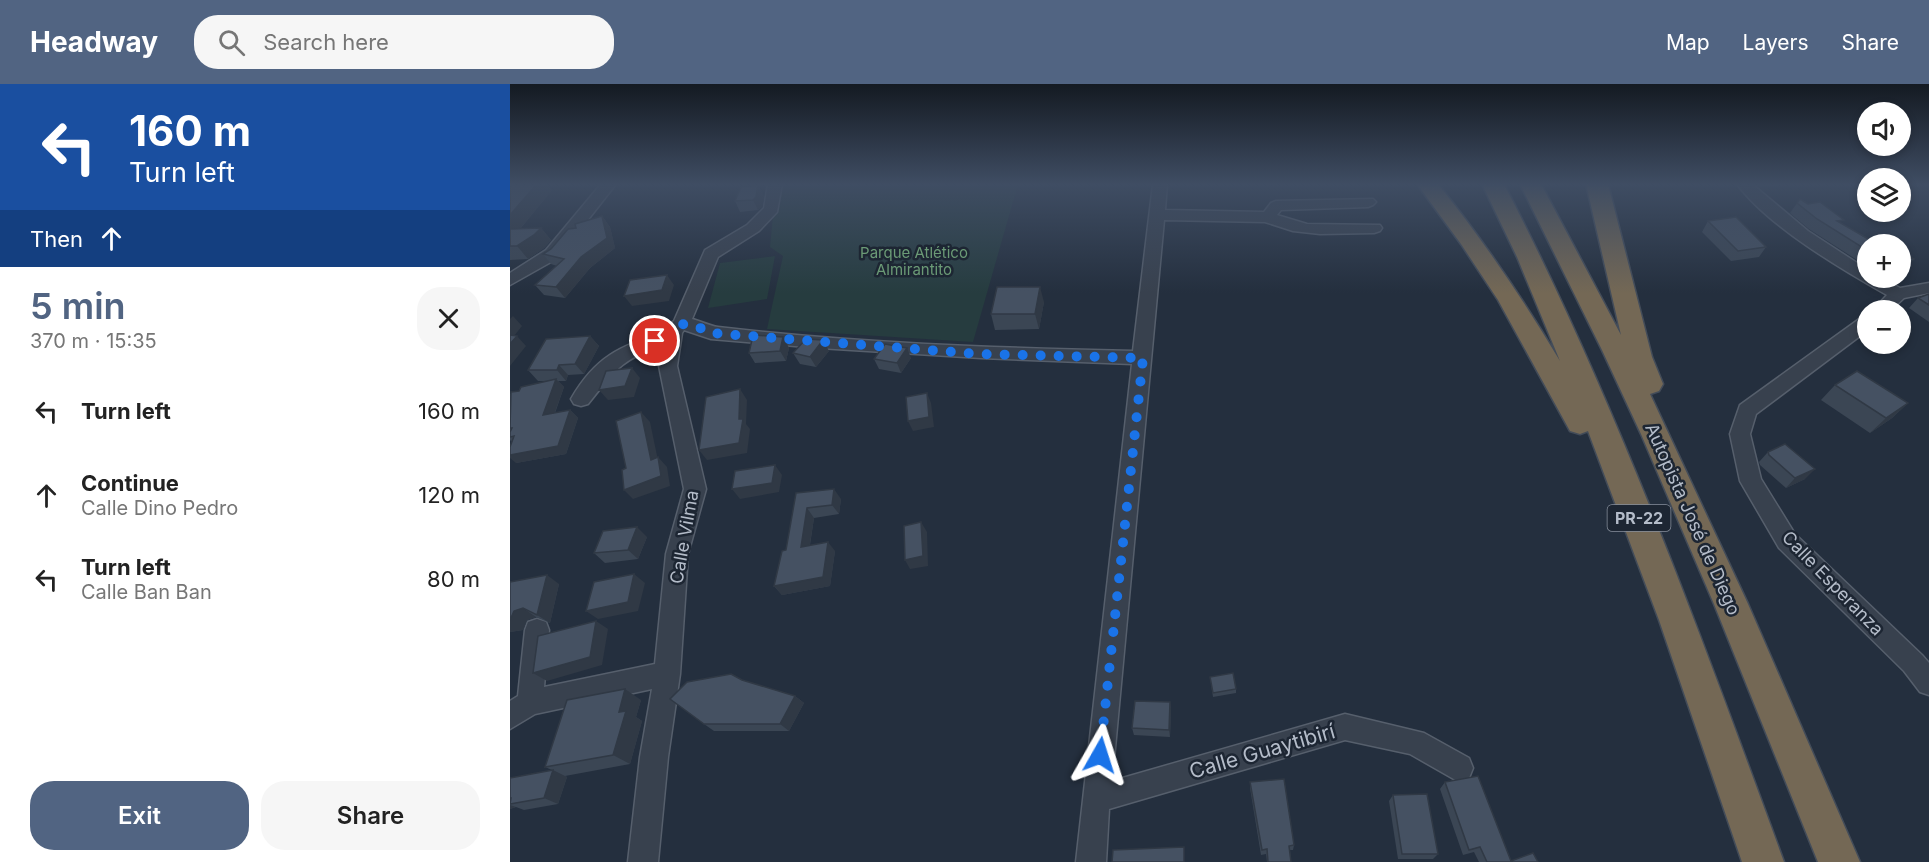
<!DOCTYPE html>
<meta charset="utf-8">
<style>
body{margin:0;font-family:Inter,sans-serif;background:#f6f6f6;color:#222;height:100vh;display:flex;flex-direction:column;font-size:22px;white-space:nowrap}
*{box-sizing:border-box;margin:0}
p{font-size:20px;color:#767676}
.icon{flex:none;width:33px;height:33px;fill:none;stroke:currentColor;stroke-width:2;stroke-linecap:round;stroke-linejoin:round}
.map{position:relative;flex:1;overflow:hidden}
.details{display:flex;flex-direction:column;background:#fff;width:510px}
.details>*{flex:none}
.banner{background:#1a4fa0;color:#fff;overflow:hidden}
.controls{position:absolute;left:1347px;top:18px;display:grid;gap:12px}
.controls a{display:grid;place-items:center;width:54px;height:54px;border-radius:50%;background:#fff;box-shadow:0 3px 9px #0003;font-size:30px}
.pin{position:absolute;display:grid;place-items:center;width:51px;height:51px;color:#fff;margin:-26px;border:3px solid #fff;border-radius:50%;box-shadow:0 2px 6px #0007}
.me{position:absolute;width:66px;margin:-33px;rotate:6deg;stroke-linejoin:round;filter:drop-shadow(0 0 4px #0008)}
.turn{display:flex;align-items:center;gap:21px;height:126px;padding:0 30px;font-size:27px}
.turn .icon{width:78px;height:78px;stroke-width:2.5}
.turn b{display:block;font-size:42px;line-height:51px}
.then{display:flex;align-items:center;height:57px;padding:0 30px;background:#0003;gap:12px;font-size:22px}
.round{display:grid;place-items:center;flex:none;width:63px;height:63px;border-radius:24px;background:#f6f6f6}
.headline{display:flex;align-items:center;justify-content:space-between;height:102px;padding:0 30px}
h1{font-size:36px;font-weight:600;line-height:45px;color:#516482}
.primary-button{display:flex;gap:12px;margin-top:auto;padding:12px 30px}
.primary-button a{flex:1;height:69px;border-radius:24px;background:#516482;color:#fff;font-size:24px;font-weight:600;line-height:69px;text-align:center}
.primary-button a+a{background:#f6f6f6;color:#222}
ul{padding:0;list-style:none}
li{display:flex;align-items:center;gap:18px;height:84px;padding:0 30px}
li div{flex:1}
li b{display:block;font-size:22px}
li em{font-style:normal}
header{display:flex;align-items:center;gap:36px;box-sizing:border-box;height:84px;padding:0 30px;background:#516482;color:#fff}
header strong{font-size:28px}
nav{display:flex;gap:33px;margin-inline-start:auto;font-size:21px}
.search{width:420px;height:54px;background:#f6f6f6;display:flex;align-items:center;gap:15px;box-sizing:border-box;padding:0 21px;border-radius:24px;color:#767676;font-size:22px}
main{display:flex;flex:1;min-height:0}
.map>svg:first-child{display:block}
.green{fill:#263c3f}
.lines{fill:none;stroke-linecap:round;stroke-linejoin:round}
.minor-casing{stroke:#565f6c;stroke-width:3}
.highway-casing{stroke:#434c59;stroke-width:3}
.minor{fill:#38414e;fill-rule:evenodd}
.highway{fill:#746855;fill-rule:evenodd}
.wall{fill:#3b4654}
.shaded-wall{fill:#303945}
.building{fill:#455162;stroke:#303945;stroke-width:1.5}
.route{stroke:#1a73e8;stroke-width:10;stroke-dasharray:0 18}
.labels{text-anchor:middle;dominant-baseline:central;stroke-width:5;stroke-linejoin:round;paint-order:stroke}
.far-park-label{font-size:15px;fill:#6b9a76;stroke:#1d2633}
.shield{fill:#1d2633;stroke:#878f9c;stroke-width:1.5}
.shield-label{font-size:16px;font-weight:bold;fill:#b4bcc9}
.street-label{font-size:18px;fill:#b4bcc9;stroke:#1d2633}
.near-street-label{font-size:21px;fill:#b4bcc9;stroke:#1d2633}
</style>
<header>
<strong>Headway</strong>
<div class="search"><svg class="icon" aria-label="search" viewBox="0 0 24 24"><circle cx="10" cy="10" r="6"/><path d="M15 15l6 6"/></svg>Search here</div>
<nav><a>Map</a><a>Layers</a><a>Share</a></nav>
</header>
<main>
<section class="details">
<div class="banner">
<div class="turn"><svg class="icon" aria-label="left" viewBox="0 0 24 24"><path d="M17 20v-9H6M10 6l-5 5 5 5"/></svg><div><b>160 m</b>Turn left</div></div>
<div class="then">Then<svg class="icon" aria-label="ahead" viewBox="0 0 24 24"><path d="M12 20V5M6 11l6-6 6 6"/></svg></div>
</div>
<div class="headline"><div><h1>5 min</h1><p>370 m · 15:35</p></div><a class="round"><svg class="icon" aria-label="close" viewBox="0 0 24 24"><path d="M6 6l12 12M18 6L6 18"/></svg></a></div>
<ul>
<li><svg class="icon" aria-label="left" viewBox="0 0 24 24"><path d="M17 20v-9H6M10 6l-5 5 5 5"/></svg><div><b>Turn left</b></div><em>160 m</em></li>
<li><svg class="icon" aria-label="ahead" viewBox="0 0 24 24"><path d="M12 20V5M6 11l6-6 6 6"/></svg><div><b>Continue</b><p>Calle Dino Pedro</p></div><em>120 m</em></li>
<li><svg class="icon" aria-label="left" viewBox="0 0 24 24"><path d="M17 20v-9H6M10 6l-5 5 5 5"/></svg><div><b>Turn left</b><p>Calle Ban Ban</p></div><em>80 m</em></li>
</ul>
<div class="primary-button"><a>Exit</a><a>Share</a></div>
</section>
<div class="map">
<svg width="1419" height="778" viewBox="0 0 1419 778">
<rect width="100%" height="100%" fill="#242f3e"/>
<!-- green -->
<g class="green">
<path d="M271,100H508L463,258L257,245L273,172L260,163L263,131L270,121Z"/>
<path d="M265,172L257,215L198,224L210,179Z"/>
</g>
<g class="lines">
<defs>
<g id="minor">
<path d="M91,100H106L48,174L0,201V189L36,166Z"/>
<path d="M258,100H272L267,128L249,147L208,173L182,235C191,237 199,242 208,243C345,259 485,264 623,267L643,100H657L655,126L754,128L761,119L766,117L863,115L866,118L863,121L858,123L771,126L767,131L797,140L870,141L872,144L870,147L864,149L810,150L783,147L755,138L654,136L602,697L835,630L914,649L959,674L963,684L959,694L949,698L900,670L835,656L599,725L596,778H566L622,280L471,274L309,264L201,255L174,246L172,249L167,282L196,405L178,470L170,590L158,673L148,778H118L130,673L142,605L25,630L0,645V617L8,612L15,546L18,538L27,535L36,538L39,546L34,603L145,580L156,470L174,405L149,282L152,262C110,275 104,288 78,320L71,322L64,320L61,315C85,273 110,262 154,248L157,242L164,237L195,166L237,141L254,124Z"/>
<path d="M1227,100H1242L1298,147L1358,186V194H1371L1390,204L1419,199V209L1394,214L1381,226H1363L1377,211C1331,185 1258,142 1227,100Z"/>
<path d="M1358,231V246L1246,330L1240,350L1251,395L1285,450L1412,571L1419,579V611L1410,608L1394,587L1269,464L1230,397L1220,350L1230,321L1352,233Z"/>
</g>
<g id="highway">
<path d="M907,100H928C973,156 1013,215 1050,277L1007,173L972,100H994C1106,317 1190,549 1274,778H1232L1149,536L1078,347L1070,350L1060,347L988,216L951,160Z"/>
<path d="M1010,100H1031L1111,251L1076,100H1098L1142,273L1153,300L1149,307L1140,310L1238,520L1350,778H1308L1204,520L1131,350L1092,266Z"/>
</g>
</defs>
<!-- minor casing -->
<use href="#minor" class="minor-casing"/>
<!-- highway casing -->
<use href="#highway" class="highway-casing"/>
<!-- minor -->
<use href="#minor" class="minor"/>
<!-- highway -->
<use href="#highway" class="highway"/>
</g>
<!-- wall -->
<g class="wall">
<path d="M0,100L42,106L10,145L31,144L41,156L34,164L18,175L0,176Z"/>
<path d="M1245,100H1272V101L1249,103Z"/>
<path d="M254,112L252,123L248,126L230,128L225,117Z"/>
<path d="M1290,115L1331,139L1358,160V183L1299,145L1280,129Z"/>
<path d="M92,132L100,143L105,164L80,184L55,214L34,211L25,201L47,182L41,180L33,170L41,165L66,144Z"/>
<path d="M1198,137L1256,163L1249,173L1221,177L1192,148Z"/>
<path d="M1374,194H1385L1381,197Z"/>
<path d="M1419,210V238L1399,224L1408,214Z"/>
<path d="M534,218L529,245L485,246L481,230Z"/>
<path d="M80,252L89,262L74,290L58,291L56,297H48L54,303L45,329L60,326L68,334L56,370L6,379L2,358L0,356V310L39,297H28L18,286Z"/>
<path d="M273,253L279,264L276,277L245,279L239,269Z"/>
<path d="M319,267L306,283L290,280L283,269Z"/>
<path d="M401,274L391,289L369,285L364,275Z"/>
<path d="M1325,301L1398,319L1382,334L1360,349L1311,316Z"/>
<path d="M1258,368L1295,395L1276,404L1250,381L1249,378Z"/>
<path d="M286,409L331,415L329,430L304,434L300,461L325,467L320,502L272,511L264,502L276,466Z"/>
<path d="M137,453L128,475L95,479L84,469Z"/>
<path d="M0,498L49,500L40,539L26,533L17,536L13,546L0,548Z"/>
<path d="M700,593L726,605V609L703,613Z"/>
<path d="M232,596L285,612L294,619L279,647H204L194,640Z"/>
<path d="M131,616L126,633L132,637L120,680L55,692L57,693L48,720L14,726L6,723L0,725V694L42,686L35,683Z"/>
<path d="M660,618L661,625L660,653L624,651L622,644Z"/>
<path d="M740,698L784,761L783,766H780L781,778H757L756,770L751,771L740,704Z"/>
<path d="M935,698L1001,777L1028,778H969L964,768L953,771L930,705Z"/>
<path d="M883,711L928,770L923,775H888L879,717Z"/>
</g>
<!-- shaded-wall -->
<g class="shaded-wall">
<path d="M27,100H38L42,106L0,157V131Z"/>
<path d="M248,101L254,112L252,123L248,126L243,116Z"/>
<path d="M92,132L100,143L105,164L80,184L55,214L46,203Z"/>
<path d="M31,144L41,156L34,164L18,175L7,162Z"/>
<path d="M1404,175L1395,185L1390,189V186Z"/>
<path d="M157,191L164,201L159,217L122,222L114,212Z"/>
<path d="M530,203L534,218L529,245L525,230Z"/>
<path d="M3,232L12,242L0,257V235Z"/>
<path d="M7,252L16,262L0,282V260Z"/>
<path d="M80,252L89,262L74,290L65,280Z"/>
<path d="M273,253L279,264L276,277L270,267Z"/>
<path d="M313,256L319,267L306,283L300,273Z"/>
<path d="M397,264L401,274L391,289L387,279Z"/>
<path d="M49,281L58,291L56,297L47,286Z"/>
<path d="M122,284L130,294L124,313L98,316L89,306Z"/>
<path d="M46,295L54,303L41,339L33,331Z"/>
<path d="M230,305L237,316L236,340L240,345L237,369L197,376L189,366L229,335Z"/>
<path d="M417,309L421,319L424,343L403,347L398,337Z"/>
<path d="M1398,319L1382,334L1360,349L1376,334Z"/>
<path d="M60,326L68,334L56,370L6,379L0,374V371Z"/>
<path d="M131,328L140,338L150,386L141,376Z"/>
<path d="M148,373L157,383L160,402L123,415L114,406Z"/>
<path d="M265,381L272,391L269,408L230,415L222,405Z"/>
<path d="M1305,385L1295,395L1276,404L1285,394Z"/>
<path d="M324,405L331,415L329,430L322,421Z"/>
<path d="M297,424L304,434L298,472L291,463Z"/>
<path d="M411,438L417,448L418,482L400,485L395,476Z"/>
<path d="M127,443L137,453L128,475L118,466Z"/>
<path d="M318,458L325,467L320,502L272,511L264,502Z"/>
<path d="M124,490L135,499L128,527L88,535L76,527Z"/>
<path d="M37,491L49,500L40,539L27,531Z"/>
<path d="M13,524L26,533L17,536L13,546L0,548V536L4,527Z"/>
<path d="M86,537L98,545L92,581L37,597L23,589Z"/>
<path d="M115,605L131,616L126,633L132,637L120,680L103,671L109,628Z"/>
<path d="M285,612L294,619L279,647L270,640Z"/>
<path d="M660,618L661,625L660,653L659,646Z"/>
<path d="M43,686L57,693L48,720L34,714Z"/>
<path d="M0,721L6,723L0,725Z"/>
</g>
<!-- building -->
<g class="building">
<path d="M0,100H27L0,131Z"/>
<path d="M248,101L246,113L243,116L225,117L231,103Z"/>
<path d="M1290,115L1298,120L1310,118L1334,136L1327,137L1367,160H1358V167L1307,135L1287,119Z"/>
<path d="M92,132L97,154L71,173L46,203L25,201L54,175L33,170L41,165L58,145L66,144L65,140Z"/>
<path d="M1226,133L1256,163L1228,167L1198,137Z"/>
<path d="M31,144L24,151L7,162H0V145Z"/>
<path d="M1390,169L1404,175L1390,186Z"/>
<path d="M157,191L152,206L114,212L120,196Z"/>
<path d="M487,203H530L525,230H481Z"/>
<path d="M1419,210V221L1408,214Z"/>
<path d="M0,251L7,252L0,260Z"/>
<path d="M243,251L273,253L270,267L239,269Z"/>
<path d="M80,252L65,280L49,281L47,286H18L36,255Z"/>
<path d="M296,255L313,256L300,273L283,269Z"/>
<path d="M375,260L397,264L387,279L364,275Z"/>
<path d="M122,284L115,302L89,306L96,287Z"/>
<path d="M1347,287L1398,319L1376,334L1325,301Z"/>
<path d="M46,295L33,331L60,326L48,362L0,371V363L4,352L0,353V348L2,344H0L1,308L9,307L11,303Z"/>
<path d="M230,305L229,335H233L229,359L189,366L196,313Z"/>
<path d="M417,309L419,333L398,337L396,313Z"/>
<path d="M131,328L141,376L148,373L151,392L114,406L112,386L116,384L106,337Z"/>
<path d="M1275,360L1305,385L1285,394L1259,371L1258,368Z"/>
<path d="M265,381L262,399L222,405L225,387Z"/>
<path d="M324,405L322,421L297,424L291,463L318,458L313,493L264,502L272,467L276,466L286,409Z"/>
<path d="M411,438L413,472L395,476L394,442Z"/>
<path d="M127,443L118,466L84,469L93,447Z"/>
<path d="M124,490L118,518L76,527L84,498Z"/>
<path d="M37,491L27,531L13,524L4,527L0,536V498Z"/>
<path d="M86,537L80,573L23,589L28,552Z"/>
<path d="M723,589L726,605L703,609L700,593Z"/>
<path d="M221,590L232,596L285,612L270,640H194L160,615L177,598Z"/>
<path d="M115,605L109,628L116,627L103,671L35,683L57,616Z"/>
<path d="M625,617L660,618L659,646L622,644Z"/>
<path d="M43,686L34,714L0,720L1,714H0V694Z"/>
<path d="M968,692L1001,777L1023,769L1028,778H977L970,763L959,766L935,698Z"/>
<path d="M774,695L784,761L779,762L781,778H758L757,765L752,766L740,698Z"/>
<path d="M917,710L928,770H892L883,711Z"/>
<path d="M674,763V778H602L603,766Z"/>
</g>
<!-- sky -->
<linearGradient id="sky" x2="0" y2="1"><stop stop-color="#141a22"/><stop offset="0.48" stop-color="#3f4d63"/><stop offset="1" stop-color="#3f4d63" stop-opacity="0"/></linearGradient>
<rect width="1419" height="209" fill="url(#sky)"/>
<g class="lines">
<!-- route -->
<path class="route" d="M145,257L162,252L163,246L171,240L186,242L201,249L469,270L633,274L590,671"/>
</g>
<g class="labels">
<!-- far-park labels -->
<g class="far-park-label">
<text x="404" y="168">Parque Atlético<tspan x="404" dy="17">Almirantito</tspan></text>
</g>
<!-- shield labels -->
<rect class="shield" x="1097.5" y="421" width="63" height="26" rx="4.5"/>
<g class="shield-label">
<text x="1129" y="434">PR-22</text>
</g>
<!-- street labels -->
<g class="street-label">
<text transform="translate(1183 435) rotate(66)">Autopista José de Diego</text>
<text transform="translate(174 453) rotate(-80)">Calle Vilma</text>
<text transform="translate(1323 499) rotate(46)">Calle Esperanza</text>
</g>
<!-- near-street labels -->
<g class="near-street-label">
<text transform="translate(752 667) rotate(-16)">Calle Guaytibirí</text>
</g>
</g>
</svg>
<div class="controls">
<a><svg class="icon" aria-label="sound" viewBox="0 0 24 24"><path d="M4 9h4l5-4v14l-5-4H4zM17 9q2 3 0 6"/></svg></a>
<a><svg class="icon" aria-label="layers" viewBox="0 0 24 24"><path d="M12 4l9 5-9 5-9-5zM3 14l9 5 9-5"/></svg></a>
<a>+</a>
<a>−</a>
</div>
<div class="pin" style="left:145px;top:257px;background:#d93025"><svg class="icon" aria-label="arrive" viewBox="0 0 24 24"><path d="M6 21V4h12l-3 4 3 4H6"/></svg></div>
<svg class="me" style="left:590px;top:671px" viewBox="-20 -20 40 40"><path d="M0-17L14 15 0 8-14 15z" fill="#1a73e8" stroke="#fff" stroke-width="4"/></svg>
</div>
</main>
